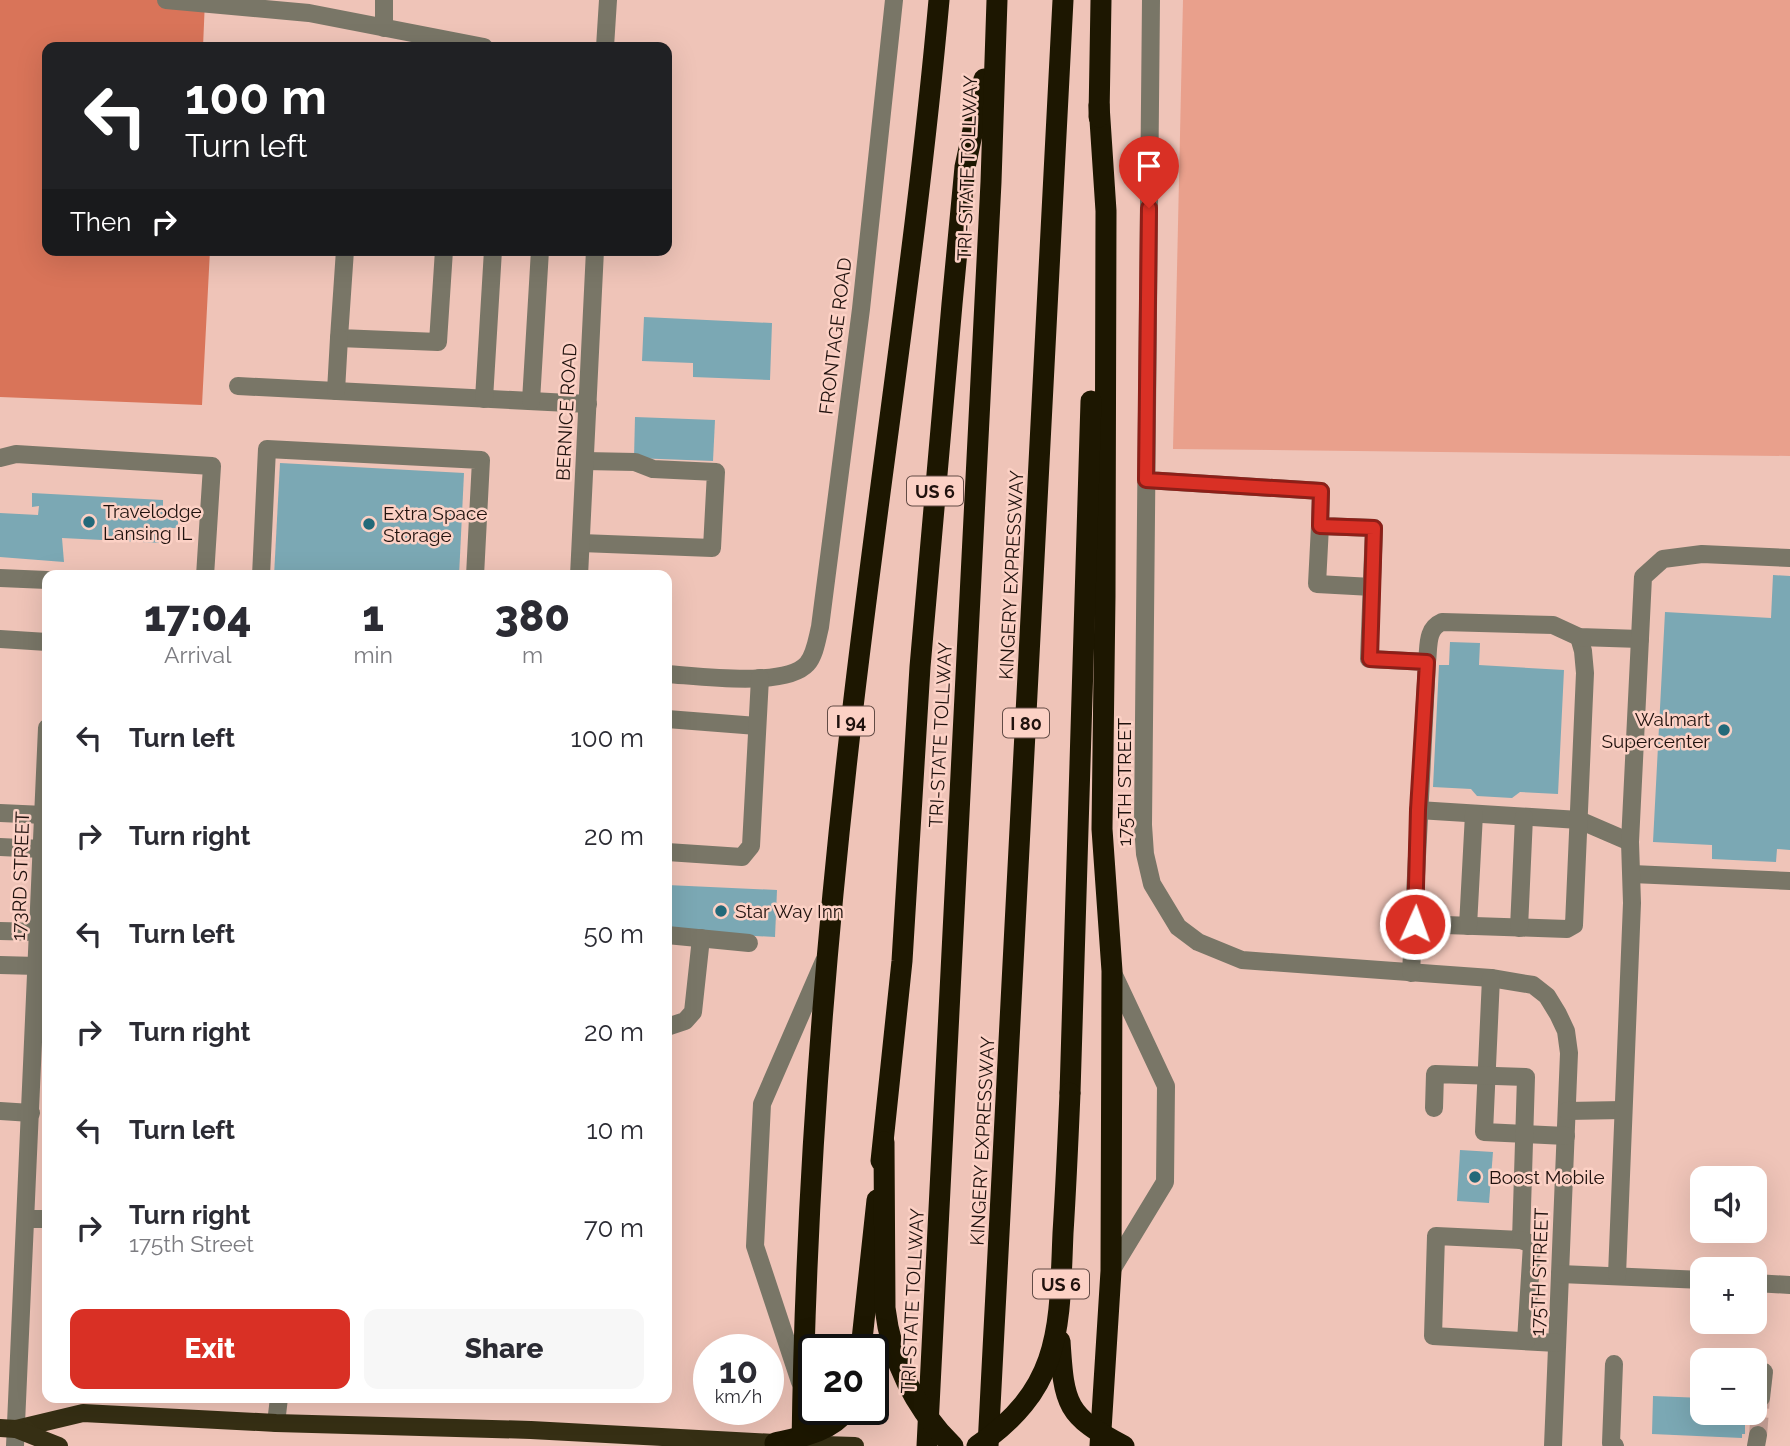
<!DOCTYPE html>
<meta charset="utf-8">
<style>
body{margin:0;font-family:Raleway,sans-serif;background:#f7f7f7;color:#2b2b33;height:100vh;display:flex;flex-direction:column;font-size:26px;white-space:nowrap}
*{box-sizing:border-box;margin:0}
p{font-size:23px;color:#7c7c81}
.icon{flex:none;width:38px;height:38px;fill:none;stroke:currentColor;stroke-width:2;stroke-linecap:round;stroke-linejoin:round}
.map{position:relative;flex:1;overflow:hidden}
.panel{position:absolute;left:42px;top:570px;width:630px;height:833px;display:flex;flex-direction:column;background:#fff;border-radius:14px;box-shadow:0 7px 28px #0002}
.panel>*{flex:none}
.guide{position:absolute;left:42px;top:42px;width:630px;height:214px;border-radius:14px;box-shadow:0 7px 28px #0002;background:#202124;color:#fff;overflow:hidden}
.fabs{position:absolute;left:1690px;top:1166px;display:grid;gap:14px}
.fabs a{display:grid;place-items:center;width:77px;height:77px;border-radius:14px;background:#fff;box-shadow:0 7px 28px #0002;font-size:35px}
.speed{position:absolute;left:693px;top:1334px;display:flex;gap:14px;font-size:35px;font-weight:700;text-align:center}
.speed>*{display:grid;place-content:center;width:91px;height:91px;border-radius:50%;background:#fff;box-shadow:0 7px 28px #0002;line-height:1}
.speed small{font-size:18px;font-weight:400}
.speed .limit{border:4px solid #111;border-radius:10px;background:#fff;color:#111}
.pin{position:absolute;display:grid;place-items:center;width:60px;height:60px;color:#fff;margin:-72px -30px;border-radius:50% 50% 50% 0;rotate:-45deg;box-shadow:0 0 7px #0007}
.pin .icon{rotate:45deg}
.me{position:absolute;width:77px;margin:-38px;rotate:2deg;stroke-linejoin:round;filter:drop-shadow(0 0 5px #0008)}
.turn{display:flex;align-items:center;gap:24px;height:147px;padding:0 28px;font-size:32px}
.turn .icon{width:91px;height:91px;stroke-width:2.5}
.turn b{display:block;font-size:49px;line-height:60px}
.then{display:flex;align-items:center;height:66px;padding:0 28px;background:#0003;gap:14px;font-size:26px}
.eta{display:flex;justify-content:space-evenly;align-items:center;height:119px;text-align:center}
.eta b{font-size:42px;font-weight:800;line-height:49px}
.action{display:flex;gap:14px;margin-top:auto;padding:14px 28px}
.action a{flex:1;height:80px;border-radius:14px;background:#d93025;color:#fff;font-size:28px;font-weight:800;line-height:80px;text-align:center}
.action a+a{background:#f7f7f7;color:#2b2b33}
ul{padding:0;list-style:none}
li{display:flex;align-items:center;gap:21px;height:98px;padding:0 28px}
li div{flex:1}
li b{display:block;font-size:26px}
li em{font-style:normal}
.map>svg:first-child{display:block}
.green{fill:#e9a08c}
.forest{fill:#d97459}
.building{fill:#7ba8b4}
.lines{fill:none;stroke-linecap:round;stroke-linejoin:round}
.minor-tunnel{stroke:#c6a096;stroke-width:18;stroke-dasharray:18 9;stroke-linecap:butt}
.minor{stroke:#797667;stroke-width:18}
.major{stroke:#362f14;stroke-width:18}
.highway{stroke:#1d1701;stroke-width:21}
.major-bridge{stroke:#362f14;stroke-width:18}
.highway-bridge{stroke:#1d1701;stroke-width:21}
.route-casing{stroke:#8d1f18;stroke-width:18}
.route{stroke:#d93025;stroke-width:12}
.poi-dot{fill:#236979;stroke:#fcd1c5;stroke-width:2.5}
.labels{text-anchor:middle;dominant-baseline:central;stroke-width:5;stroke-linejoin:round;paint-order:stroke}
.shield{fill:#fcd1c5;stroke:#624b45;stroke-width:2}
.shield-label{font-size:18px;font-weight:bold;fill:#20120e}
.street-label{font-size:19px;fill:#20120e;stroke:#fcd1c5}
.poi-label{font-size:19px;fill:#20120e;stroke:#fcd1c5;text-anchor:start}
</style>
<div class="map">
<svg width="1790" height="1446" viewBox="0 0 1790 1446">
<rect width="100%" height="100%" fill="#efc4b8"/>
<!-- green -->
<path class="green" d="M1183,0H1790V456L1173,449Z"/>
<!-- forest -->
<path class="forest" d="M0,0H205L203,47H47V250H210L202,405L0,397Z"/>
<!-- building -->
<g class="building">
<path d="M644,317L772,323L770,380L693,377V363L642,361Z"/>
<path d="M635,417L715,420L713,461L634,458Z"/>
<path d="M280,463L464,473L459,576H274Z"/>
<path d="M32,493L163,500V515L178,516V528H162V543L62,538L64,562L0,557V513L38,515L39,506L32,507Z"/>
<path d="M1773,575L1790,576V850L1777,849L1776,862L1712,859V845L1653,842L1665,612L1771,618Z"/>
<path d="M1450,642L1480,643L1479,665L1564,670L1558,794L1520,792L1512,798L1477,796L1471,789L1433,787L1439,665H1449Z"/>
<path d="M667,885L777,890L775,937L667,931Z"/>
<path d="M1460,1150L1493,1152L1489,1203L1457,1201Z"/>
<path d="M1653,1396L1703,1398V1412H1749V1420H1745V1434H1742V1438L1652,1434Z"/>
</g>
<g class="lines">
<!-- minor-tunnel -->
<path class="minor-tunnel" d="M1758,1435L1761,1398"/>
<!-- minor -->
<g class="minor">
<path d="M166,0L309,13L484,47"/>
<path d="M1151,0L1143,825L1145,854L1152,884L1178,927L1198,942L1242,960L1491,978L1533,985L1547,996L1558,1014L1566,1031L1569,1053L1553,1446"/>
<path d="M384,28V0"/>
<path d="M605,47L608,0"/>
<path d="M345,250L339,338L438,342L444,250"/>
<path d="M238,386L588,404"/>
<path d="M336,391L339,338"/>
<path d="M484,399L493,250"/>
<path d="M531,401L540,250"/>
<path d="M0,458L16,454L212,466L205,576"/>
<path d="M1146,480L1321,491L1320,526L1374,528L1369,659L1427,662"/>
<path d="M1320,526L1317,584L1372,587"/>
<path d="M581,543L712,548L716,472L653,469L635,462L585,461"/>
<path d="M261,576L267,449L481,460L475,576"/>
<path d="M579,576L595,250"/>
<path d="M0,578L47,580"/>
<path d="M0,639L47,642"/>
<path d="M667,674C699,676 785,688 807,664C815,655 817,639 820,627L861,309L894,0"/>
<path d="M667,719L757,726"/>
<path d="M1418,810L1579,820L1630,842"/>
<path d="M0,813L44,815"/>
<path d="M0,847L42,849"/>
<path d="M667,852L742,857L751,846L760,678"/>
<path d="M1632,874L1790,881"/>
<path d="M1415,924L1567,929L1574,925L1585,673L1583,651L1579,637"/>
<path d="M1468,926L1474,814"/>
<path d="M1519,928L1524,817"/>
<path d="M0,931L39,932"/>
<path d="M667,935L749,943"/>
<path d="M0,965L37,966"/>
<path d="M1411,973L1427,662C1429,646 1426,629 1442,622L1553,625L1579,637L1640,639"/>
<path d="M1491,978L1484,1132L1566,1136"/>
<path d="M667,1027L685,1021L693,1012L701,938"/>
<path d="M1434,1108L1435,1074L1526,1077L1521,1240L1436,1236L1433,1336L1557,1343"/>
<path d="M0,1111L31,1113"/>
<path d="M1567,1111L1623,1110"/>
<path d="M26,1219H47"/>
<path d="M1521,1240L1532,1244L1526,1341"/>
<path d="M1111,1271L1165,1182L1166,1086L1113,973"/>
<path d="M1560,1274L1703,1280"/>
<path d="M1617,1275L1632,903L1630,842L1643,577L1663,559L1702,554L1790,558"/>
<path d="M1755,1283L1790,1285"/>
<path d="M1614,1364L1611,1443L1615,1446"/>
<path d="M800,1382L755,1246L762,1104L824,961"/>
<path d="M1761,1398L1764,1372"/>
<path d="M276,1423L279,1398"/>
<path d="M15,1446L47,728"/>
<path d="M1756,1446L1758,1435"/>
</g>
<!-- major -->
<g class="major">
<path d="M0,1428L16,1429L83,1413L276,1423L531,1430L775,1443"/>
<path d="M16,1429L59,1446"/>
</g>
<!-- highway -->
<g class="highway">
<path d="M1099,105L1106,211L1105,596L1102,829L1112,971L1111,1271L1100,1446"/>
<path d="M1099,117L1101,0"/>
<path d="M1070,1093L1091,401"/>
<path d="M881,1161L902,961L920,667L952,304L965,167L984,79"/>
<path d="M861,1349L877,1200"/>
<path d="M802,1446C805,1220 821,993 846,768C874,512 916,257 939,0"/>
<path d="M927,1446L991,182L997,0"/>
<path d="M988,1446L1063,0"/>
</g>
<!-- major-bridge -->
<path class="major-bridge" d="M792,1444L855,1446"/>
<!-- highway-bridge -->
<g class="highway-bridge">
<path d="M884,1142L885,1308C891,1360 915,1409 953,1446"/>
<path d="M1060,1341C1064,1405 1066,1416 1124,1446"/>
<path d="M775,1443C801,1437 831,1432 848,1409"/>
<path d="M977,1446C1063,1387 1059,1327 1063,1233C1066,1186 1068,1140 1070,1093"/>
</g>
</g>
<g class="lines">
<defs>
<path id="route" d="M1149,208L1146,480L1321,491L1320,526L1374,528L1370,659L1427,662L1418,810L1415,924"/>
</defs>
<!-- route casing -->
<use href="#route" class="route-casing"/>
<!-- route -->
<use href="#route" class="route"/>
</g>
<!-- markers -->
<g class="poi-dot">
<circle cx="89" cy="522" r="7"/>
<circle cx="369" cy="524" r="7"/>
<circle cx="1724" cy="730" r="7"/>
<circle cx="721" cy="911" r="7"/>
<circle cx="1475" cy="1177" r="7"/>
</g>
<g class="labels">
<!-- shield labels -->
<g class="shield">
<rect x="907" y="476.5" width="56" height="29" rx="5"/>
<rect x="828" y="706.5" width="46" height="29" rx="5"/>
<rect x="1003" y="708.5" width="46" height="29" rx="5"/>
<rect x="1033" y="1269.5" width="56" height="29" rx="5"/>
</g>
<g class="shield-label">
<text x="935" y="491">US 6</text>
<text x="851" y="721">I 94</text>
<text x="1026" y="723">I 80</text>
<text x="1061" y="1284">US 6</text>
</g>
<!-- street labels -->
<g class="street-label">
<text transform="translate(967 168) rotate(-88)">TRI-STATE TOLLWAY</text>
<text transform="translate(835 336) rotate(-83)">FRONTAGE ROAD</text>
<text transform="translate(566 412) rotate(-87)">BERNICE ROAD</text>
<text transform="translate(1011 575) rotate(-87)">KINGERY EXPRESSWAY</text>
<text transform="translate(940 735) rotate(-87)">TRI-STATE TOLLWAY</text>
<text transform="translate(1124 782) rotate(-90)">175TH STREET</text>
<text transform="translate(20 876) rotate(-88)">173RD STREET</text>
<text transform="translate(982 1141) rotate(-87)">KINGERY EXPRESSWAY</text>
<text transform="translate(1539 1272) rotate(-88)">175TH STREET</text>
<text transform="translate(912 1301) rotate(-87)">TRI-STATE TOLLWAY</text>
</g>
<!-- poi labels -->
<g class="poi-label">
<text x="103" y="511">Travelodge<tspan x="103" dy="22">Lansing IL</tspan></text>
<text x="383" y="513">Extra Space<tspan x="383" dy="22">Storage</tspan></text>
<text x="1710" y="719" text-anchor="end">Walmart<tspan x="1710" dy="22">Supercenter</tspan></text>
<text x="735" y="911">Star Way Inn</text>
<text x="1489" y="1177">Boost Mobile</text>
</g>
</g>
</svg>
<div class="fabs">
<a><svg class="icon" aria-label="sound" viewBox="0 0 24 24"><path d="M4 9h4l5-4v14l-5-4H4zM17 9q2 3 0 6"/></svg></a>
<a>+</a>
<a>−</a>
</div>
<div class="speed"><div>10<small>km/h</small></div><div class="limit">20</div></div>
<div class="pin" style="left:1149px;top:208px;background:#d93025"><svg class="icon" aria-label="arrive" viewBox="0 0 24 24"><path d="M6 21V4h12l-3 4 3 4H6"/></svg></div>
<svg class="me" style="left:1415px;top:924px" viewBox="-20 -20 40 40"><circle r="17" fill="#d93025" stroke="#fff" stroke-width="3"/><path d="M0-11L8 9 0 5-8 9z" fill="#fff"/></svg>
<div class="guide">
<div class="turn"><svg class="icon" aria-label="left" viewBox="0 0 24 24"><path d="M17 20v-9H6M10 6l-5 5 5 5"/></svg><div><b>100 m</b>Turn left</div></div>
<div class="then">Then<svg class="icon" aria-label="right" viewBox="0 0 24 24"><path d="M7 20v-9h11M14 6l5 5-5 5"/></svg></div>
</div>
<section class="panel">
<div class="eta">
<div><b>17:04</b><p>Arrival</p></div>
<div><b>1</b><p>min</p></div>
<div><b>380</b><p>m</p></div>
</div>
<ul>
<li><svg class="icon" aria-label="left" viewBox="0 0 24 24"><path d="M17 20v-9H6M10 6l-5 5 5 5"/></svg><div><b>Turn left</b></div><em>100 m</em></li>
<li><svg class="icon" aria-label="right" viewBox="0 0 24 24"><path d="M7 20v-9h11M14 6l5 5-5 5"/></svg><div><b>Turn right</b></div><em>20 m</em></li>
<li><svg class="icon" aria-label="left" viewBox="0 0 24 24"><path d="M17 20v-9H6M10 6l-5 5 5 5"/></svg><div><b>Turn left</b></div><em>50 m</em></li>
<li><svg class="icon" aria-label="right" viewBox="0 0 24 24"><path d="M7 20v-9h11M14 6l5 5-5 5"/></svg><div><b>Turn right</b></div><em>20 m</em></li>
<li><svg class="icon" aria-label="left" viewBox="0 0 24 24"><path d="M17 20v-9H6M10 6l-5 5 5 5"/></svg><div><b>Turn left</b></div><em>10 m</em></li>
<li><svg class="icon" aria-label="right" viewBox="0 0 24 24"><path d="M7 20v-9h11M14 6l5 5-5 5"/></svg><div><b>Turn right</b><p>175th Street</p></div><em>70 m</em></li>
</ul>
<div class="action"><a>Exit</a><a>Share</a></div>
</section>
</div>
